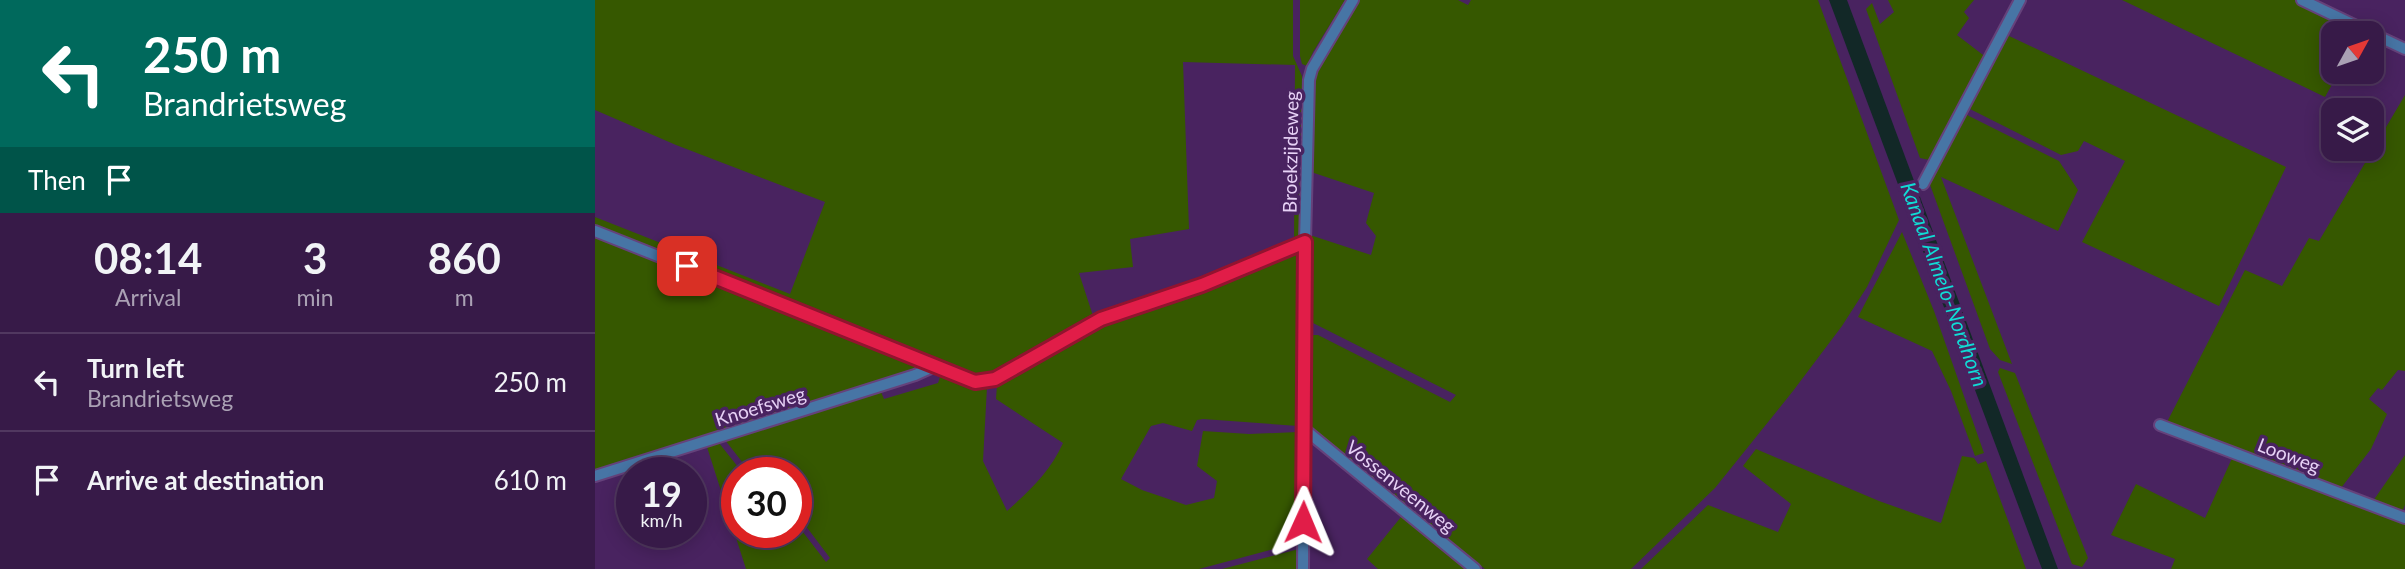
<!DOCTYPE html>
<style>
body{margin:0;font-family:Lato,sans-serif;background:#422752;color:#f1f3f6;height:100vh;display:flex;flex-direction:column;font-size:26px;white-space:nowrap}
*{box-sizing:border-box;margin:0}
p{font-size:23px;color:#aaa1b4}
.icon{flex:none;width:38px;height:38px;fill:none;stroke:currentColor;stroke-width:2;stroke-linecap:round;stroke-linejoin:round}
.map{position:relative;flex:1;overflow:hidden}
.drawer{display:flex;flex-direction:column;background:#371a48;width:595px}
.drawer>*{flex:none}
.guide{background:#00695c;color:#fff;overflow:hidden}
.needle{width:46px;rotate:50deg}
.fabs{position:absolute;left:1726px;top:21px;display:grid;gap:14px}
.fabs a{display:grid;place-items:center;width:63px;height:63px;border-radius:14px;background:#371a48;box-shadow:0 4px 18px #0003,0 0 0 2px #513860;font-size:35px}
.speed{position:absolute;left:21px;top:457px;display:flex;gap:14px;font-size:35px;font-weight:700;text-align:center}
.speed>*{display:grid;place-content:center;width:91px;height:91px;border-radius:50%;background:#371a48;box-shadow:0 4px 18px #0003,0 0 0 2px #513860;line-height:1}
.speed small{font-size:18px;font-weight:400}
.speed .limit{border:10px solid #d22;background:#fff;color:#111}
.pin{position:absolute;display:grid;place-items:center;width:60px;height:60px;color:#fff;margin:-30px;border-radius:14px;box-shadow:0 4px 10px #0006}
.me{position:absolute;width:77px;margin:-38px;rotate:1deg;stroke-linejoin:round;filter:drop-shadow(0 0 5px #0008)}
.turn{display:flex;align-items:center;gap:24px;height:147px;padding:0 28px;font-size:32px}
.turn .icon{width:91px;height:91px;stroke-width:2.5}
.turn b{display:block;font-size:49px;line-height:60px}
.then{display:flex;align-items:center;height:66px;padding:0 28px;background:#0003;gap:14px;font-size:26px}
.eta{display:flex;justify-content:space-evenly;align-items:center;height:119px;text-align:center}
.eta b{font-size:42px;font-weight:700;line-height:49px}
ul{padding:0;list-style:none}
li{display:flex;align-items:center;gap:21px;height:98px;padding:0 28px;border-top:2px solid #513860}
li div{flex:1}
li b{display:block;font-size:26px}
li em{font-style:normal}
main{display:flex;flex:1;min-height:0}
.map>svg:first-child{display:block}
.green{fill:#365800}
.water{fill:#122827}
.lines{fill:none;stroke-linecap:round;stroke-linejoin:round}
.minor-casing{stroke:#65427b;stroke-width:14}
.minor{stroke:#4775a5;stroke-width:10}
.route-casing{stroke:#92132f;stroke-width:18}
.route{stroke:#e11d48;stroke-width:12}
.labels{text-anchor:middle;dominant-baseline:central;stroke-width:7;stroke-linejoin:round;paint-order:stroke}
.street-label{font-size:19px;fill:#e7d2f6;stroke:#492360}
.water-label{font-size:21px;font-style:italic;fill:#10dcd5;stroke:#492360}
</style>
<main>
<section class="drawer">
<div class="guide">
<div class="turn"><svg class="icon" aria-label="left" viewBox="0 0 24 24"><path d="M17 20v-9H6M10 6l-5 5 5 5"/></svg><div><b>250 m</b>Brandrietsweg</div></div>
<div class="then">Then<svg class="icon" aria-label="arrive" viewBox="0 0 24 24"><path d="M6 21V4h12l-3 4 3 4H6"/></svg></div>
</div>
<div class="eta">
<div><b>08:14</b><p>Arrival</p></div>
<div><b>3</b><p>min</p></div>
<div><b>860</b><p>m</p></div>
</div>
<ul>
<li><svg class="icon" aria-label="left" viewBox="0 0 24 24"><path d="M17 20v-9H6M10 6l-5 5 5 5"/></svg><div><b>Turn left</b><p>Brandrietsweg</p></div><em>250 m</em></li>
<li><svg class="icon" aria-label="arrive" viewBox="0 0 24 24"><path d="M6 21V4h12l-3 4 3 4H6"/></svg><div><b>Arrive at destination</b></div><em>610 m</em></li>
</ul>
</section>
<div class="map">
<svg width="1810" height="569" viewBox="0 0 1810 569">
<rect width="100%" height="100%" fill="#492360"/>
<!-- green -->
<g class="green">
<path d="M0,0H698V56L707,76L705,239L699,243L700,65L588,62L594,229L535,239L538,267L484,273L499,319L410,370L382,381L0,227V217L195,294L230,202L81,145L0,110Z"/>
<path d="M705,0H750L718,52L712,66L707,64L705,56Z"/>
<path d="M760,0H863L873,5L876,0H1223L1304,220L1272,287L1247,326L1198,391L1120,488L1036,569H890L715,426V337L717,335H723L855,402L861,395L716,322L715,235L776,255L781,236L771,223L779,193L716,172V86L725,56Z"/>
<path d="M1293,0H1379L1369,12L1374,18L1362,35L1392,58L1339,161L1325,158L1271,9L1277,3L1285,24L1299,12Z"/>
<path d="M1527,0H1709L1765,33H1738V72H1744L1730,97Z"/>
<path d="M1412,35L1691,167L1624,306L1487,242L1530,161L1489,141L1483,151L1466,155L1373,108Z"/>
<path d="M1810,95V371L1803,370L1787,390L1783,388L1774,399L1792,414L1776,449L1746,488L1572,422L1650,270L1687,286L1714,238L1724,241Z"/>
<path d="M1370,114L1464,161L1483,190L1463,231L1346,177L1417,364L1405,360L1395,349L1334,182Z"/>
<path d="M1307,232L1339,311L1389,453L1380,456L1356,391L1337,351L1263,317Z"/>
<path d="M0,238L328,368L0,473Z"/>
<path d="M698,250L707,251L703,426L608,419L602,420L597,431L568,423L556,426L526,479L547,490L591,505L619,498L622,481L602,466L608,431L654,434L703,432L707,434L705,542L604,569H151L112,447L124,443L147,472H142V532H201V523L231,562L235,558L201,513V472H155L130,440L286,392L289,399L343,383L346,374L382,388L392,387L388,461L412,511C435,490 455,472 468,443L401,399L402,385L400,383L519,318L574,302Z"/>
<path d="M1405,368L1420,373L1493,558L1487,567L1477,564L1403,372Z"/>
<path d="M1161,449L1284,501L1346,523L1367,456L1379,458L1383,464L1391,461L1431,569H1046L1113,505L1183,532L1196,504L1148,466Z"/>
<path d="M1810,455V505L1807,512L1778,501Z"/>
<path d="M1638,456L1810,521V569H1576L1580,559L1516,535L1541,484L1610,518Z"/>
<path d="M810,512L880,569H783L772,559Z"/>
<path d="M704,549V569H627Z"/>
</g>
<!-- water -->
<path class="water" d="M1234,0H1252L1463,569H1447Z"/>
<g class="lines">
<defs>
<g id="minor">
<path d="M1707,0L1776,33"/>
<path d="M1776,33L1810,49"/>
<path d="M1328,184L1425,0"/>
<path d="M0,231L380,382L400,378L506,319L607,285L710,242"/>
<path d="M1565,425L1810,518"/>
<path d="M709,429L880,569"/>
<path d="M0,476L320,375L340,366"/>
<path d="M708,569L710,242L714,80L717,69L758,0"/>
</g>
</defs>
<!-- minor casing -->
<use href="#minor" class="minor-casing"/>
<!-- minor -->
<use href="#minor" class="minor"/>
</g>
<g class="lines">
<defs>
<path id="route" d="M92,266L380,382L400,379L506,319L607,285L710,242L708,522"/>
</defs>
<!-- route casing -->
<use href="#route" class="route-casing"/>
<!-- route -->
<use href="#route" class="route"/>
</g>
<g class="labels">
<!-- street labels -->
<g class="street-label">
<text transform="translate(695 152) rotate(-89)">Broekzijdeweg</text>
<text transform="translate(165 406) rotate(-17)">Knoefsweg</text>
<text transform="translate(1694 455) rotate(21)">Looweg</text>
<text transform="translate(806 486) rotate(39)">Vossenveenweg</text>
</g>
<!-- water labels -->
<g class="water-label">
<text transform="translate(1350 284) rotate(70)">Kanaal Almelo-Nordhorn</text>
</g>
</g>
</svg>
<div class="fabs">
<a><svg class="needle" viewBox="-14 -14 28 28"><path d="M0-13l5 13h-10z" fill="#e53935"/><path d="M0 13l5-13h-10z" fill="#aaa1b4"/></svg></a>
<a><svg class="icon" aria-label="layers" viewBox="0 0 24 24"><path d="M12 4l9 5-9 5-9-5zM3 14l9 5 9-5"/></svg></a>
</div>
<div class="speed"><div>19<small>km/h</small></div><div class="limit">30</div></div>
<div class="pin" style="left:92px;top:266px;background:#d93025"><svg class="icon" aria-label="arrive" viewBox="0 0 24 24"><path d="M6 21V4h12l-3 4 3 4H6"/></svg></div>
<svg class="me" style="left:708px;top:522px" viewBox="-20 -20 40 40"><path d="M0-17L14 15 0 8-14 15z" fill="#e11d48" stroke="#fff" stroke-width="4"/></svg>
</div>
</main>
